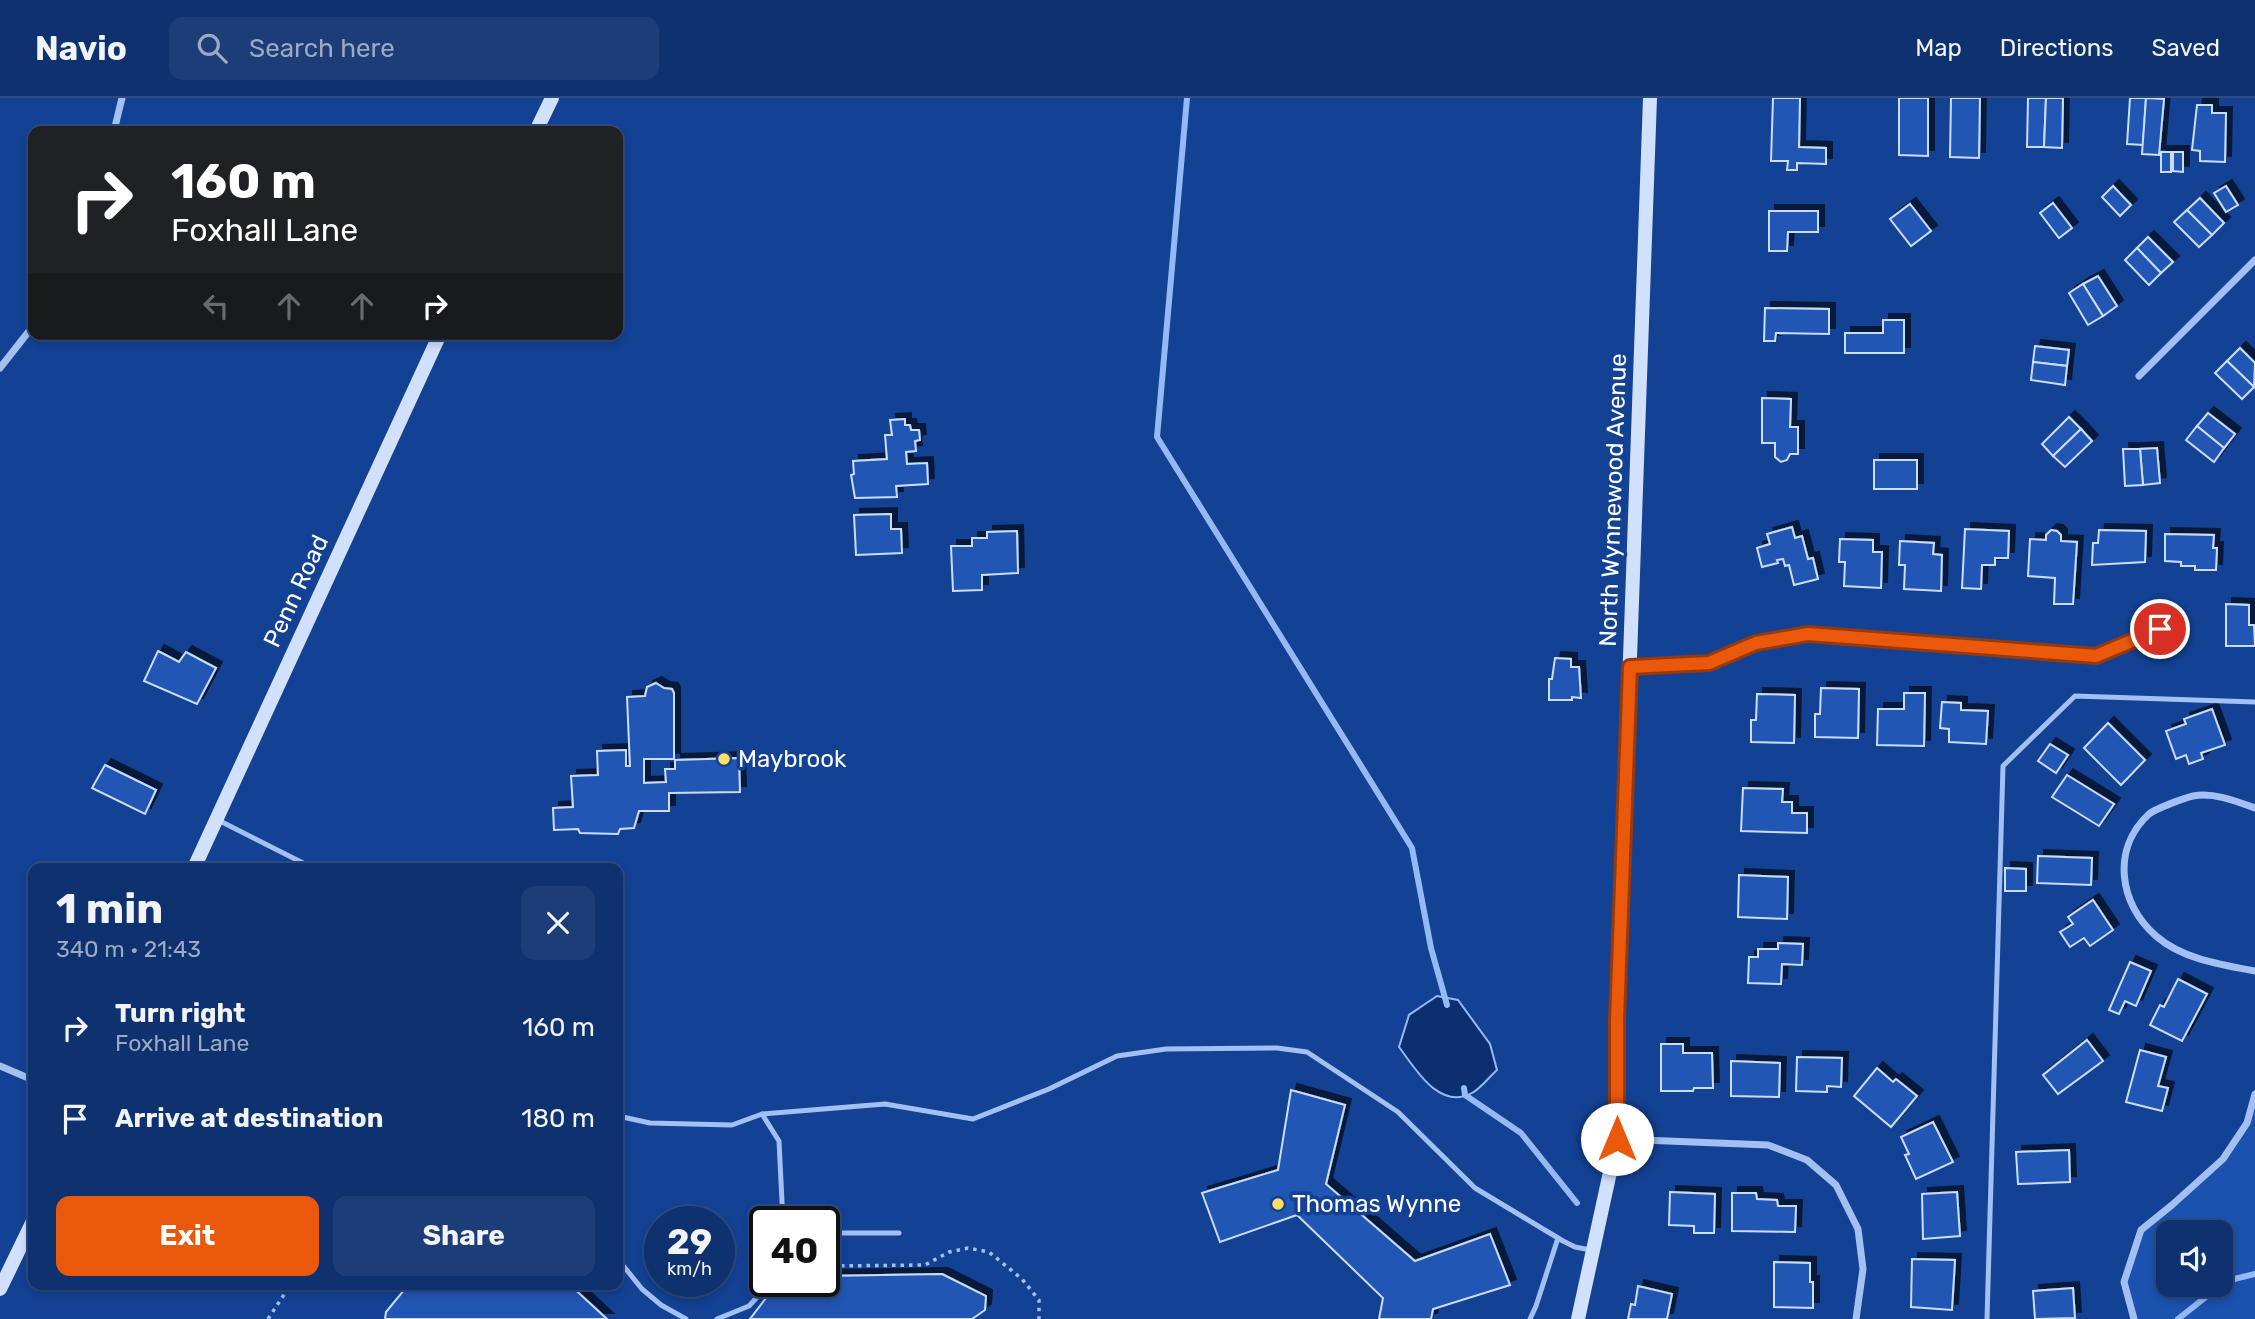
<!DOCTYPE html>
<meta charset="utf-8">
<style>
body{margin:0;font-family:Rubik,sans-serif;background:#1c3d77;color:#f1f3f6;height:100vh;display:flex;flex-direction:column;font-size:26px;white-space:nowrap}
*{box-sizing:border-box;margin:0}
p{font-size:23px;color:#9ba9c3}
.icon{flex:none;width:38px;height:38px;fill:none;stroke:currentColor;stroke-width:2;stroke-linecap:round;stroke-linejoin:round}
.map{position:relative;flex:1;overflow:hidden}
.side{position:absolute;left:28px;top:765px;width:595px;height:427px;display:flex;flex-direction:column;background:#0e316f;border-radius:14px;box-shadow:0 4px 10px #0003,0 0 0 2px #2e4c82}
.side>*{flex:none}
.top-card{position:absolute;left:28px;top:28px;width:595px;height:214px;border-radius:14px;box-shadow:0 4px 10px #0003,0 0 0 2px #2e4c82;background:#202124;color:#fff;overflow:hidden}
.fabs{position:absolute;left:2156px;top:1122px;display:grid;gap:14px}
.fabs a{display:grid;place-items:center;width:77px;height:77px;border-radius:14px;background:#0e316f;box-shadow:0 4px 10px #0003,0 0 0 2px #2e4c82;font-size:35px}
.speed{position:absolute;left:644px;top:1108px;display:flex;gap:14px;font-size:35px;font-weight:700;text-align:center}
.speed>*{display:grid;place-content:center;width:91px;height:91px;border-radius:50%;background:#0e316f;box-shadow:0 4px 10px #0003,0 0 0 2px #2e4c82;line-height:1}
.speed small{font-size:18px;font-weight:400}
.speed .limit{border:4px solid #111;border-radius:10px;background:#fff;color:#111}
.pin{position:absolute;display:grid;place-items:center;width:60px;height:60px;color:#fff;margin:-30px;border:4px solid #fff;border-radius:50%;box-shadow:0 2px 7px #0007}
.me{position:absolute;width:77px;margin:-38px;rotate:0deg;stroke-linejoin:round;filter:drop-shadow(0 0 5px #0008)}
.turn{display:flex;align-items:center;gap:24px;height:147px;padding:0 28px;font-size:32px}
.turn .icon{width:91px;height:91px;stroke-width:2.5}
.turn b{display:block;font-size:49px;line-height:60px}
.lanes{display:flex;align-items:center;height:66px;padding:0 28px;background:#0003;justify-content:center;gap:35px;direction:ltr}
.lanes .off{opacity:.35}
.round{display:grid;place-items:center;flex:none;width:74px;height:74px;border-radius:14px;background:#1c3d77}
.headline{display:flex;align-items:center;justify-content:space-between;height:119px;padding:0 28px}
h1{font-size:42px;font-weight:700;line-height:52px}
.action{display:flex;gap:14px;margin-top:auto;padding:14px 28px}
.action a{flex:1;height:80px;border-radius:14px;background:#ea580c;color:#fff;font-size:28px;font-weight:700;line-height:80px;text-align:center}
.action a+a{background:#1c3d77;color:#f1f3f6}
ul{padding:0;list-style:none}
li{display:flex;align-items:center;gap:21px;height:91px;padding:0 28px}
li div{flex:1}
li b{display:block;font-size:26px}
li em{font-style:normal}
header{display:flex;align-items:center;gap:42px;box-sizing:border-box;height:98px;padding:0 35px;background:#0e316f;border-bottom:2px solid #2e4c82}
header strong{font-size:33px}
nav{display:flex;gap:38px;margin-inline-start:auto;font-size:24px}
.search{width:490px;height:63px;background:#1c3d77;display:flex;align-items:center;gap:18px;box-sizing:border-box;padding:0 24px;border-radius:14px;color:#9ba9c3;font-size:26px}
.map>svg:first-child{display:block}
.green{fill:#1b52af;fill-rule:evenodd}
.water{fill:#0c2f71;stroke:#94baf5;stroke-width:2}
.lines{fill:none;stroke-linecap:round;stroke-linejoin:round}
.stream{stroke:#94baf5;stroke-width:6}
.building{fill:#2157b4;stroke:#caddfd;stroke-width:2;filter:url(#shadow)}
.path{stroke:#a2c0f2;stroke-width:3.5;stroke-dasharray:3.5 5;stroke-linecap:butt}
.lane{stroke:#a2c0f2;stroke-width:5}
.street{stroke:#a2c0f2;stroke-width:7}
.secondary{stroke:#d1e0fc;stroke-width:14}
.route-casing{stroke:#983908;stroke-width:18}
.route{stroke:#ea580c;stroke-width:12}
.poi-dot{fill:#ffde63;stroke:#134194;stroke-width:2.5}
.labels{text-anchor:middle;dominant-baseline:central;stroke-width:7;stroke-linejoin:round;paint-order:stroke}
.street-label{font-size:24px;fill:#fff;stroke:#134194}
.poi-label{font-size:24px;fill:#fff;stroke:#134194;text-anchor:start}
</style>
<header>
<strong>Navio</strong>
<div class="search"><svg class="icon" aria-label="search" viewBox="0 0 24 24"><circle cx="10" cy="10" r="6"/><path d="M15 15l6 6"/></svg>Search here</div>
<nav><a>Map</a><a>Directions</a><a>Saved</a></nav>
</header>
<div class="map">
<svg width="2255" height="1221" viewBox="0 0 2255 1221">
<defs>
<filter id="shadow"><feDropShadow dx="6" dy="-6" stdDeviation="0" flood-color="#0009"/></filter>
</defs>
<rect width="100%" height="100%" fill="#134194"/>
<!-- green -->
<path class="green" d="M2255,996V1221H2134L2124,1184L2141,1132L2223,1061L2247,1025ZM2168,1134H2221V1186H2168Z"/>
<!-- water -->
<path class="water" d="M1437,898L1458,902L1490,946L1497,972C1489,979 1481,990 1472,995C1439,1013 1415,970 1399,949L1409,917Z"/>
<g class="lines">
<!-- stream -->
<g class="stream">
<path d="M1187,0L1157,339L1412,750L1431,850L1447,907"/>
<path d="M1464,990L1465,997L1521,1035L1577,1105"/>
<path d="M2178,1221L2226,1183L2255,1176"/>
</g>
</g>
<!-- building -->
<g class="building">
<path d="M1773,0H1800L1799,49L1826,50V66L1797,65V72H1787L1788,63H1771Z"/>
<path d="M1899,0H1928V58L1899,57Z"/>
<path d="M1951,0H1980L1979,60L1950,59Z"/>
<path d="M2028,0H2046L2044,49H2027Z"/>
<path d="M2046,0H2063L2062,50L2044,49Z"/>
<path d="M2130,0H2146L2143,47L2127,46Z"/>
<path d="M2146,0L2164,1L2159,57L2142,56Z"/>
<path d="M2197,7H2212V15H2226L2225,64L2200,63V53L2192,52Z"/>
<rect x="2161" y="54" width="10" height="20"/>
<path d="M2173,54H2183V74L2173,73Z"/>
<path d="M2113,88L2131,107L2120,118L2102,99Z"/>
<path d="M2226,88L2238,107L2226,114L2214,95Z"/>
<path d="M2200,100L2224,125L2212,137L2187,112Z"/>
<path d="M2053,105L2072,130L2059,140L2040,115Z"/>
<path d="M1910,106L1931,133L1911,148L1890,121Z"/>
<path d="M2187,112L2212,137L2199,149L2174,124Z"/>
<path d="M1769,113H1818V134H1788L1787,153H1769Z"/>
<path d="M2148,139L2173,164L2161,175L2137,150Z"/>
<path d="M2137,150L2161,175L2149,187L2125,162Z"/>
<path d="M2098,178L2117,208L2103,218L2083,186Z"/>
<path d="M2083,186L2103,218L2088,227L2069,195Z"/>
<path d="M1765,210L1829,211V236L1776,235L1775,243H1764Z"/>
<path d="M1883,222H1904V255H1845V235H1883Z"/>
<path d="M2035,248L2069,252L2067,268L2033,264Z"/>
<path d="M2240,250L2255,265L2254,289L2227,263Z"/>
<path d="M2227,263L2254,289L2242,301L2215,275Z"/>
<path d="M2033,264L2067,268L2065,287L2031,282Z"/>
<path d="M1762,300L1791,301L1790,329H1798V356H1790L1787,362L1781,364L1775,359V345H1762Z"/>
<path d="M2208,315L2235,336L2224,350L2197,328Z"/>
<path d="M2069,319L2081,331L2053,358L2042,346Z"/>
<path d="M905,321V327H910L911,332H919L920,342L915,343L916,353L906,354L907,366L927,365L928,386L896,388L897,399L855,400L851,377L854,376L853,363L887,361L885,337H892L890,322Z"/>
<path d="M2197,328L2224,350L2214,364L2186,342Z"/>
<path d="M2081,331L2092,343L2065,369L2053,358Z"/>
<path d="M2157,350L2160,385L2143,387L2140,351Z"/>
<path d="M2123,351H2140L2143,387L2125,388Z"/>
<rect x="1874" y="362" width="43" height="29"/>
<path d="M891,416V431H901L902,455L856,457L854,417Z"/>
<path d="M1792,429L1795,440L1802,438L1808,461L1813,460L1818,481L1794,487L1789,467L1785,468L1783,461L1777,462L1778,465L1762,469L1757,450L1770,446L1767,436Z"/>
<path d="M1965,431L2009,433L2008,460H1995V467H1982L1981,491L1962,490Z"/>
<path d="M2051,432L2057,433L2061,437V443L2077,444L2073,506H2054L2055,480L2028,478L2030,441L2046,442V437Z"/>
<path d="M2099,432L2146,433L2145,464L2092,467L2093,445H2098Z"/>
<path d="M1017,433L1018,475L982,477V492L953,493L951,448H972V440H987V434Z"/>
<path d="M2165,436L2214,437L2213,450H2217L2216,472H2195V468H2181V464L2165,463Z"/>
<path d="M1840,441L1873,442V454H1882L1881,490L1844,488L1845,464H1839Z"/>
<path d="M1900,443L1934,445L1933,456L1942,457L1941,493L1904,491L1905,467H1899Z"/>
<path d="M2226,506L2249,507V527H2254L2255,548H2226Z"/>
<path d="M158,553L179,564L186,554L216,570L197,606L144,583Z"/>
<path d="M1555,560L1571,561V569H1579L1581,600L1572,599V602H1549V581H1552Z"/>
<path d="M656,585L664,590L672,591L674,595V661H644V685L666,684L665,671H675V662L739,660L740,694L669,695V713H639L634,730L620,731L618,736L580,735L578,731L554,732L553,710L573,709L571,678L598,677L597,653L626,652V668H630L627,599L645,598L647,589Z"/>
<path d="M1821,590L1859,591L1858,640L1815,639V616H1820Z"/>
<path d="M1904,595H1925L1924,648L1877,647L1878,611H1904Z"/>
<path d="M1757,596L1795,597L1794,645L1751,644V622H1756Z"/>
<path d="M1942,604L1961,605V612L1988,613L1986,646L1949,644V631L1940,630Z"/>
<path d="M2212,611L2225,647L2201,655L2203,661L2189,666L2186,657L2176,661L2166,633L2186,626L2184,621Z"/>
<path d="M2108,625L2145,662L2121,687L2084,650Z"/>
<path d="M2050,646L2068,657L2056,675L2038,663Z"/>
<path d="M105,667L156,692L145,716L92,690Z"/>
<path d="M2067,677L2114,706L2099,728L2052,699Z"/>
<path d="M1743,690L1783,691L1782,704H1792V715H1807V735L1741,733Z"/>
<path d="M2038,758L2092,760L2091,787L2037,785Z"/>
<path d="M2005,770L2026,771V793H2005Z"/>
<path d="M1739,777L1788,779L1787,821L1738,819Z"/>
<path d="M2093,802L2113,832L2090,848L2084,840L2070,849L2060,834L2073,826L2068,819Z"/>
<path d="M1778,845L1803,846L1802,867L1782,866L1781,886L1748,885L1749,859H1758V851H1778Z"/>
<path d="M2130,864L2151,873L2136,908L2125,903L2119,916L2109,912Z"/>
<path d="M2178,881L2207,896L2182,943L2150,927L2160,907L2164,909Z"/>
<path d="M2087,942L2103,963L2058,996L2043,977Z"/>
<path d="M1661,946H1683V955H1712L1713,990H1694L1693,993H1661Z"/>
<path d="M2140,952L2166,959L2158,988L2168,990L2162,1013L2126,1004Z"/>
<path d="M1797,959L1842,960L1841,989L1827,988V994L1796,993Z"/>
<path d="M1731,963L1780,965L1779,999L1731,998Z"/>
<path d="M1877,970L1893,984L1896,981L1917,998L1891,1029L1854,998Z"/>
<path d="M1291,992L1345,1007L1326,1086L1415,1163L1490,1136L1510,1187L1433,1211L1431,1221H1379L1383,1200L1297,1117L1220,1144L1202,1095L1278,1072Z"/>
<path d="M1933,1024L1953,1064L1916,1081L1905,1057L1909,1056L1901,1039Z"/>
<path d="M2069,1052L2070,1084L2018,1086L2016,1054Z"/>
<path d="M1670,1094L1715,1096L1714,1135H1694V1128L1669,1127Z"/>
<path d="M1957,1094L1960,1138L1923,1141L1922,1096Z"/>
<path d="M1732,1095H1756L1757,1101L1777,1102L1778,1108H1796L1795,1134L1732,1133Z"/>
<path d="M1912,1161L1955,1162L1952,1212L1911,1209Z"/>
<path d="M1774,1164L1810,1165V1184H1813V1210L1774,1209Z"/>
<path d="M942,1176L986,1198L985,1212L972,1221H750L779,1183H824V1178Z"/>
<path d="M409,1186H569L607,1221H385L386,1214Z"/>
<path d="M1638,1188L1672,1196L1667,1221H1628L1631,1206L1635,1207Z"/>
<path d="M2073,1190L2075,1220L2035,1221L2033,1193Z"/>
</g>
<g class="lines">
<!-- path -->
<g class="path">
<path d="M824,1168L925,1167L949,1154L968,1150L989,1154L1022,1181L1039,1202V1221"/>
<path d="M268,1221L291,1186"/>
</g>
<!-- lane -->
<g class="lane">
<path d="M216,721L303,765L310,770"/>
<path d="M762,1016L885,1006L973,1021L1049,991L1117,958L1166,951L1277,950L1307,954L1398,1014L1475,1090L1563,1143L1575,1149L1591,1152"/>
<path d="M618,1018L650,1025L732,1027L762,1016L779,1043L783,1124"/>
<path d="M621,1020V1165L642,1191L661,1207L686,1221"/>
<path d="M824,1135H899"/>
<path d="M717,1221L749,1208L772,1183"/>
<path d="M1530,1221L1536,1208L1558,1140"/>
<path d="M1987,1221L2003,668L2075,598L2255,604"/>
</g>
<!-- street -->
<g class="street">
<path d="M114,33L122,0"/>
<path d="M0,270L33,228"/>
<path d="M2139,278L2255,162"/>
<path d="M1630,569L1709,565L1756,545L1808,536L2096,558L2160,531"/>
<path d="M2255,710C2236,703 2213,694 2193,698C2184,700 2155,711 2149,716C2111,751 2119,806 2156,838C2182,861 2222,867 2255,873"/>
<path d="M0,968L33,982"/>
<path d="M1617,1041L1768,1047L1807,1062L1836,1087L1858,1131L1863,1171L1856,1221"/>
<path d="M2134,1221L2124,1184L2141,1132L2172,1107L2223,1061L2247,1025L2255,996"/>
</g>
<!-- secondary -->
<g class="secondary">
<path d="M536,33L552,0"/>
<path d="M194,770L440,236"/>
<path d="M0,1191L33,1123"/>
<path d="M1578,1221L1617,1042V923L1650,0"/>
</g>
</g>
<g class="lines">
<defs>
<path id="route" d="M1617,1041V922L1630,569L1709,565L1756,545L1808,536L2096,558L2160,531"/>
</defs>
<!-- route casing -->
<use href="#route" class="route-casing"/>
<!-- route -->
<use href="#route" class="route"/>
</g>
<!-- markers -->
<g class="poi-dot">
<circle cx="724" cy="661" r="7"/>
<circle cx="1278" cy="1106" r="7"/>
</g>
<g class="labels">
<!-- street labels -->
<g class="street-label">
<text transform="translate(1613 402) rotate(-88)">North Wynnewood Avenue</text>
<text transform="translate(296 493) rotate(-65)">Penn Road</text>
</g>
<!-- poi labels -->
<g class="poi-label">
<text x="738" y="661">Maybrook</text>
<text x="1292" y="1106">Thomas Wynne</text>
</g>
</g>
</svg>
<div class="fabs">
<a><svg class="icon" aria-label="sound" viewBox="0 0 24 24"><path d="M4 9h4l5-4v14l-5-4H4zM17 9q2 3 0 6"/></svg></a>
</div>
<div class="speed"><div>29<small>km/h</small></div><div class="limit">40</div></div>
<div class="pin" style="left:2160px;top:531px;background:#d93025"><svg class="icon" aria-label="arrive" viewBox="0 0 24 24"><path d="M6 21V4h12l-3 4 3 4H6"/></svg></div>
<svg class="me" style="left:1617px;top:1041px" viewBox="-20 -20 40 40"><circle r="19" fill="#fff"/><path d="M0-13L10 11 0 6-10 11z" fill="#ea580c"/></svg>
<div class="top-card">
<div class="turn"><svg class="icon" aria-label="right" viewBox="0 0 24 24"><path d="M7 20v-9h11M14 6l5 5-5 5"/></svg><div><b>160 m</b>Foxhall Lane</div></div>
<div class="lanes"><svg class="icon off" aria-label="left" viewBox="0 0 24 24"><path d="M17 20v-9H6M10 6l-5 5 5 5"/></svg><svg class="icon off" aria-label="ahead" viewBox="0 0 24 24"><path d="M12 20V5M6 11l6-6 6 6"/></svg><svg class="icon off" aria-label="ahead" viewBox="0 0 24 24"><path d="M12 20V5M6 11l6-6 6 6"/></svg><svg class="icon" aria-label="right" viewBox="0 0 24 24"><path d="M7 20v-9h11M14 6l5 5-5 5"/></svg></div>
</div>
<section class="side">
<div class="headline"><div><h1>1 min</h1><p>340 m · 21:43</p></div><a class="round"><svg class="icon" aria-label="close" viewBox="0 0 24 24"><path d="M6 6l12 12M18 6L6 18"/></svg></a></div>
<ul>
<li><svg class="icon" aria-label="right" viewBox="0 0 24 24"><path d="M7 20v-9h11M14 6l5 5-5 5"/></svg><div><b>Turn right</b><p>Foxhall Lane</p></div><em>160 m</em></li>
<li><svg class="icon" aria-label="arrive" viewBox="0 0 24 24"><path d="M6 21V4h12l-3 4 3 4H6"/></svg><div><b>Arrive at destination</b></div><em>180 m</em></li>
</ul>
<div class="action"><a>Exit</a><a>Share</a></div>
</section>
</div>
